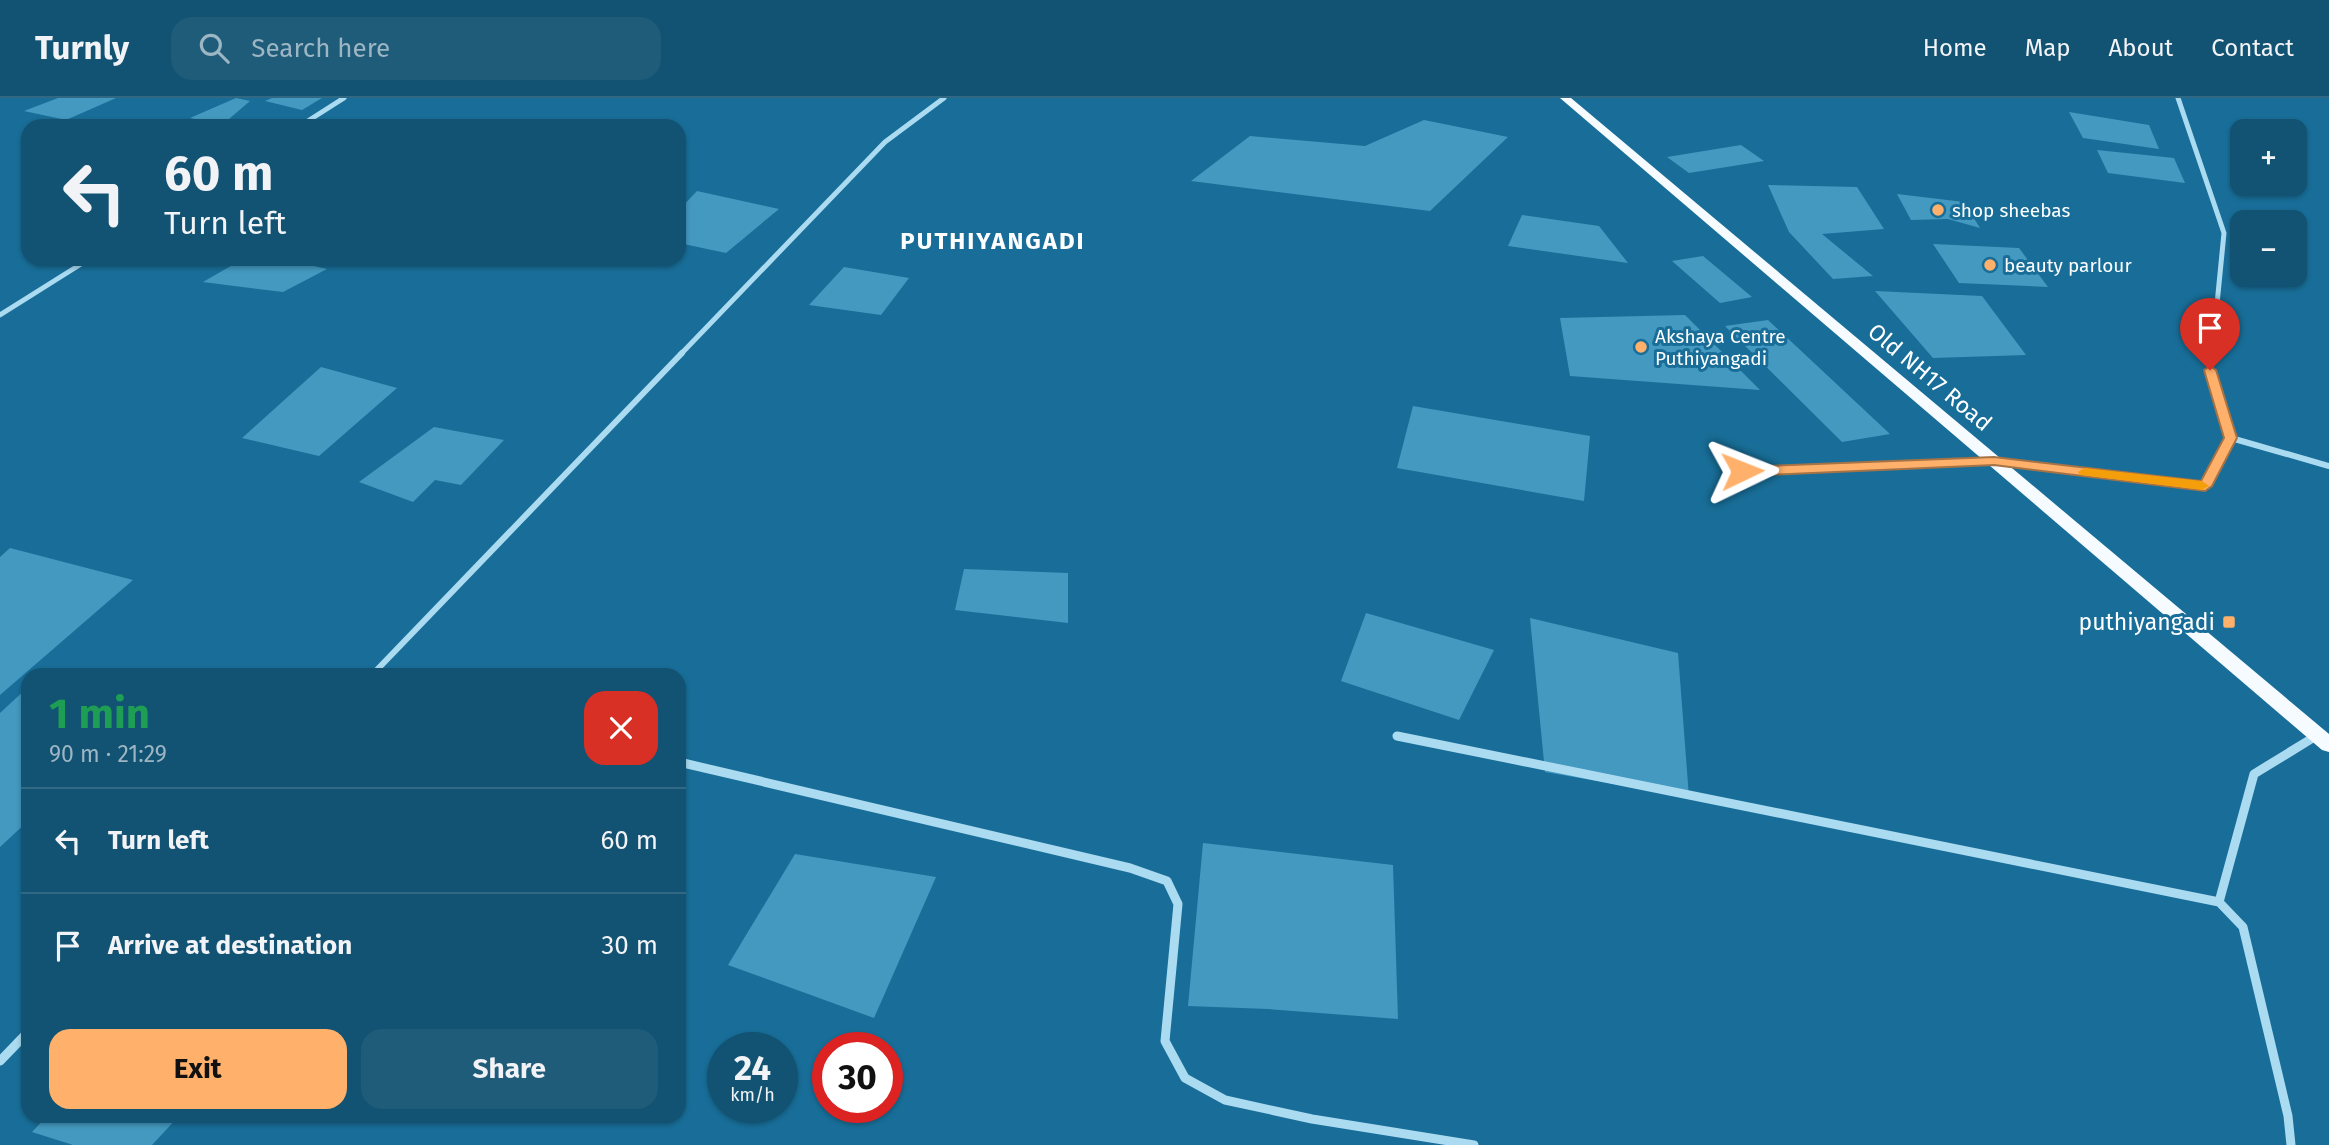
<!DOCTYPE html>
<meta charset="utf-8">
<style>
body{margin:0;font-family:"Fira Sans",sans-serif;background:#1f5c7a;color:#f1f3f6;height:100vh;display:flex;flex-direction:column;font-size:26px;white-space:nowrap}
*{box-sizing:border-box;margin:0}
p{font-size:23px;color:#9cb6c4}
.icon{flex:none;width:38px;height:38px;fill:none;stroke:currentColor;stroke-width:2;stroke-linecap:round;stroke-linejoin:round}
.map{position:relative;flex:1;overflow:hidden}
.sheet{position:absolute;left:21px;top:570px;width:665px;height:455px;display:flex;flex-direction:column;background:#125272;border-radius:21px;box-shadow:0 2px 5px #0004}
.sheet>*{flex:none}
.hud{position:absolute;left:21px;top:21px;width:665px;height:147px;border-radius:21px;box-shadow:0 2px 5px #0004;background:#125272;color:#f1f3f6;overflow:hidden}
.controls{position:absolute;left:2230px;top:21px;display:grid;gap:14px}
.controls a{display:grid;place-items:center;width:77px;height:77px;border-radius:14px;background:#125272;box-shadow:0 2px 5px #0004;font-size:35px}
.speed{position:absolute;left:707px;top:934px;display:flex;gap:14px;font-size:35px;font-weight:700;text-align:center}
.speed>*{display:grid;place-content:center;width:91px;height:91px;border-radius:50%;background:#125272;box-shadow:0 2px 5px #0004;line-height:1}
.speed small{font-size:18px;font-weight:400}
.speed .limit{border:10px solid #d22;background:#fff;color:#111}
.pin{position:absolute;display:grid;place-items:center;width:60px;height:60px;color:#fff;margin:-72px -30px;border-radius:50% 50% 50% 0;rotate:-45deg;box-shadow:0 0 7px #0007}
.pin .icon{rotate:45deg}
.me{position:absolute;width:77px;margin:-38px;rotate:88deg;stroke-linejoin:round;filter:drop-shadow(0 0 5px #0008)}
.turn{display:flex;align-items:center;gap:24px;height:147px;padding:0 28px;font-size:32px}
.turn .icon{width:91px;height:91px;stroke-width:2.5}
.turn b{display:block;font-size:49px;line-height:60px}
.round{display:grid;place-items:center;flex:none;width:74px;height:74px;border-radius:21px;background:#1f5c7a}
.head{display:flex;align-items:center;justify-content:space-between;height:119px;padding:0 28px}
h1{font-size:42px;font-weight:700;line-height:52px;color:#1e9e55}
.action{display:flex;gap:14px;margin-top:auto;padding:14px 28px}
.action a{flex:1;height:80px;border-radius:21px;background:#ffb16b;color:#111;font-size:28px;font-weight:700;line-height:80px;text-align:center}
.action a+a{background:#1f5c7a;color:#f1f3f6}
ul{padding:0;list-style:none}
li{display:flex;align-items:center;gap:21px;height:105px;padding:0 28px;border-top:2px solid #316984}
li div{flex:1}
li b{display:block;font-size:26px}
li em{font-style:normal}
header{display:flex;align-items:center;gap:42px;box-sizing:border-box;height:98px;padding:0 35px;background:#125272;border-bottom:2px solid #316984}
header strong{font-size:33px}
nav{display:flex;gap:38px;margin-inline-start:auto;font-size:24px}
.search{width:490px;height:63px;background:#1f5c7a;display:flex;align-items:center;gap:18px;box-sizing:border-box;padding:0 24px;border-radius:21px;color:#9cb6c4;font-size:26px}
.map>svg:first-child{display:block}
.building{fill:#4499c0}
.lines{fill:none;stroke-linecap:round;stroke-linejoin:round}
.minor-far2{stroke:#abdbf1;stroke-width:5}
.minor-far1{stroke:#abdbf1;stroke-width:6}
.minor{stroke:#abdbf1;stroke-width:9}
.primary{fill:#f5fbff;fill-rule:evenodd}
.route{fill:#ffb16b;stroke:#a67346;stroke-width:2}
.slow{fill:#f59e0b}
.poi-dot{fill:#ffb16b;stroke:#186e98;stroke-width:2.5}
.labels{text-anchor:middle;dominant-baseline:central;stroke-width:6;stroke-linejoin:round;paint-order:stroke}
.far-poi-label{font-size:19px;fill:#fff;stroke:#186e98;text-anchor:start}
.street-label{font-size:23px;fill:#fff;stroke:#186e98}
.poi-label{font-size:23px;fill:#fff;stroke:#186e98;text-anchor:end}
.far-district-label{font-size:24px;font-weight:bold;letter-spacing:2px;fill:#fff;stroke:#186e98}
</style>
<header>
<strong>Turnly</strong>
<div class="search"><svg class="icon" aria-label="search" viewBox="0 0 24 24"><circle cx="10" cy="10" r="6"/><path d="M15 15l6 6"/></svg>Search here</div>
<nav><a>Home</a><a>Map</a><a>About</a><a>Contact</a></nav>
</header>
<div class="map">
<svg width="2329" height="1047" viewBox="0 0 2329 1047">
<rect width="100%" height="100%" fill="#186e98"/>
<!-- building -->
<g class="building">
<path d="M58,0H116L66,22L24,13Z"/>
<path d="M236,0L250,3L222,27L190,20Z"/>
<path d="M272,0H322L302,12L265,3Z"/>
<path d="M2069,14L2149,27L2159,51L2083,40Z"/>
<path d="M1424,22L1508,39L1430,113L1191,83L1250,38L1365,48Z"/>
<path d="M1741,47L1764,63L1689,75L1667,59Z"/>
<path d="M2097,52L2174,60L2185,85L2108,75Z"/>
<path d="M1768,87L1857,89L1884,131L1822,136L1873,178L1833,181L1789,134Z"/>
<path d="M697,93L779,111L726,155L679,145V112Z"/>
<path d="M1897,96L1964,104L1980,130L1948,121L1911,122Z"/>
<path d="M1522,117L1599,128L1628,165L1508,148Z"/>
<path d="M1933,146L2019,150L2048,189L1959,185Z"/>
<path d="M1703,158L1752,199L1720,205L1672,163Z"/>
<path d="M243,161H282L327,171L283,194L203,184Z"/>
<path d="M844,169L909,180L881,217L809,207Z"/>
<path d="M1875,193L1982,198L2026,257L1933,260Z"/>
<path d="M1685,217L1760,292L1570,278L1560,220Z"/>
<path d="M1768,222L1890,336L1842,344L1725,228Z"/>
<path d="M321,269L397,290L319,358L242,340Z"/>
<path d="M1413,308L1590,338L1584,403L1397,370Z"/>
<path d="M434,329L504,342L461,387L435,382L413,404L359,384Z"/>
<path d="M10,450L133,482L0,597V459Z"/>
<path d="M964,471L1068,475V525L955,512Z"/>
<path d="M1366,515L1494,552L1459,622L1341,583Z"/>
<path d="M1530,520L1678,555L1689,699L1545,674Z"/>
<path d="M28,589V723L0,749V615Z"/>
<path d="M1203,745L1393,767L1398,921L1268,911L1188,908Z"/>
<path d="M795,756L936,779L874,920L728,867Z"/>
<path d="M47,1018H179L152,1047H73L32,1034Z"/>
</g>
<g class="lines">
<!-- minor-far2 -->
<g class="minor-far2">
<path d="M2178,0L2224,135L2212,257"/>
<path d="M300,28L344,0"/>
<path d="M0,217L89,161"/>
<path d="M680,257L885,44L944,0"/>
</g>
<!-- minor-far1 -->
<g class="minor-far1">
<path d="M2212,255L2210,272L2231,340"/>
<path d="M1742,373L1994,363L2205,388L2231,340L2329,368"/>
<path d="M371,578L682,255"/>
</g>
<!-- minor -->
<g class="minor">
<path d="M1397,638L2219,804L2243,829L2288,1018L2291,1047"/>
<path d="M679,664L1130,770L1167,783L1178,806L1165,943L1185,980L1225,1002L1312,1021L1474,1047"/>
<path d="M2219,804L2254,676L2316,638"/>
<path d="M0,963L28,934"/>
</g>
<!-- primary -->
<path class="primary" d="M1560,0H1571L2329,636V654L2322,652Z"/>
</g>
<!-- route -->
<path class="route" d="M2210,268L2216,272L2237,340L2212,388L2205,393L1994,367L1742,378L1735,373L1742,369L1994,359L2201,383L2224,340L2204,272Z"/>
<!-- slow -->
<path class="slow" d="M2085,370L2202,383L2209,388L2202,392L2080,377L2078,374Z"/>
<!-- markers -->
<g class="poi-dot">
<circle cx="1938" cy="112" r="7"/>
<circle cx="1990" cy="167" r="7"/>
<circle cx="1641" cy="249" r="7"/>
<rect x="2222" y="517" width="14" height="14" rx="3.5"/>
</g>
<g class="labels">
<!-- far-poi labels -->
<g class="far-poi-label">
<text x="1952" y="112">shop sheebas</text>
<text x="2004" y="167">beauty parlour</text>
<text x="1655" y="238">Akshaya Centre<tspan x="1655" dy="22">Puthiyangadi</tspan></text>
</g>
<!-- street labels -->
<g class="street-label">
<text transform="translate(1930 279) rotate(40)">Old NH17 Road</text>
</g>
<!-- poi labels -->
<g class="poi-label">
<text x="2215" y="524">puthiyangadi</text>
</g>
<!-- far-district labels -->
<g class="far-district-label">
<text x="993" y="143">PUTHIYANGADI</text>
</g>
</g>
</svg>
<div class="controls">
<a>+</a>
<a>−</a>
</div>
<div class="speed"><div>24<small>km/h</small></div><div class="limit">30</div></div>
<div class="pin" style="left:2210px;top:272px;background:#d93025"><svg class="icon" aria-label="arrive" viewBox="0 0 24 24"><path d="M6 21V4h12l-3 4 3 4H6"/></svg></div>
<svg class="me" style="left:1742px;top:373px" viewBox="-20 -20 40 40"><path d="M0-17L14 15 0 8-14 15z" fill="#ffb16b" stroke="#fff" stroke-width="4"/></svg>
<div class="hud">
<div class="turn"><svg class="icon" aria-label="left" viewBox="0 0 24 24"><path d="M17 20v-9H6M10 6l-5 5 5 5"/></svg><div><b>60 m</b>Turn left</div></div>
</div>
<section class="sheet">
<div class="head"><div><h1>1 min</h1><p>90 m · 21:29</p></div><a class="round" style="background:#d93025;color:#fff"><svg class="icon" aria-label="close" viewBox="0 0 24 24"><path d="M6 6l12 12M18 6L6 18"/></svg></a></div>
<ul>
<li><svg class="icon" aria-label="left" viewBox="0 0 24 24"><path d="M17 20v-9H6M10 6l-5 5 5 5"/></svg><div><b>Turn left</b></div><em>60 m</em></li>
<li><svg class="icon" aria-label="arrive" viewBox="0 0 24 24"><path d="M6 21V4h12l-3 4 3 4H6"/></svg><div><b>Arrive at destination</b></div><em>30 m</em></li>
</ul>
<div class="action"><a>Exit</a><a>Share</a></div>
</section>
</div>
